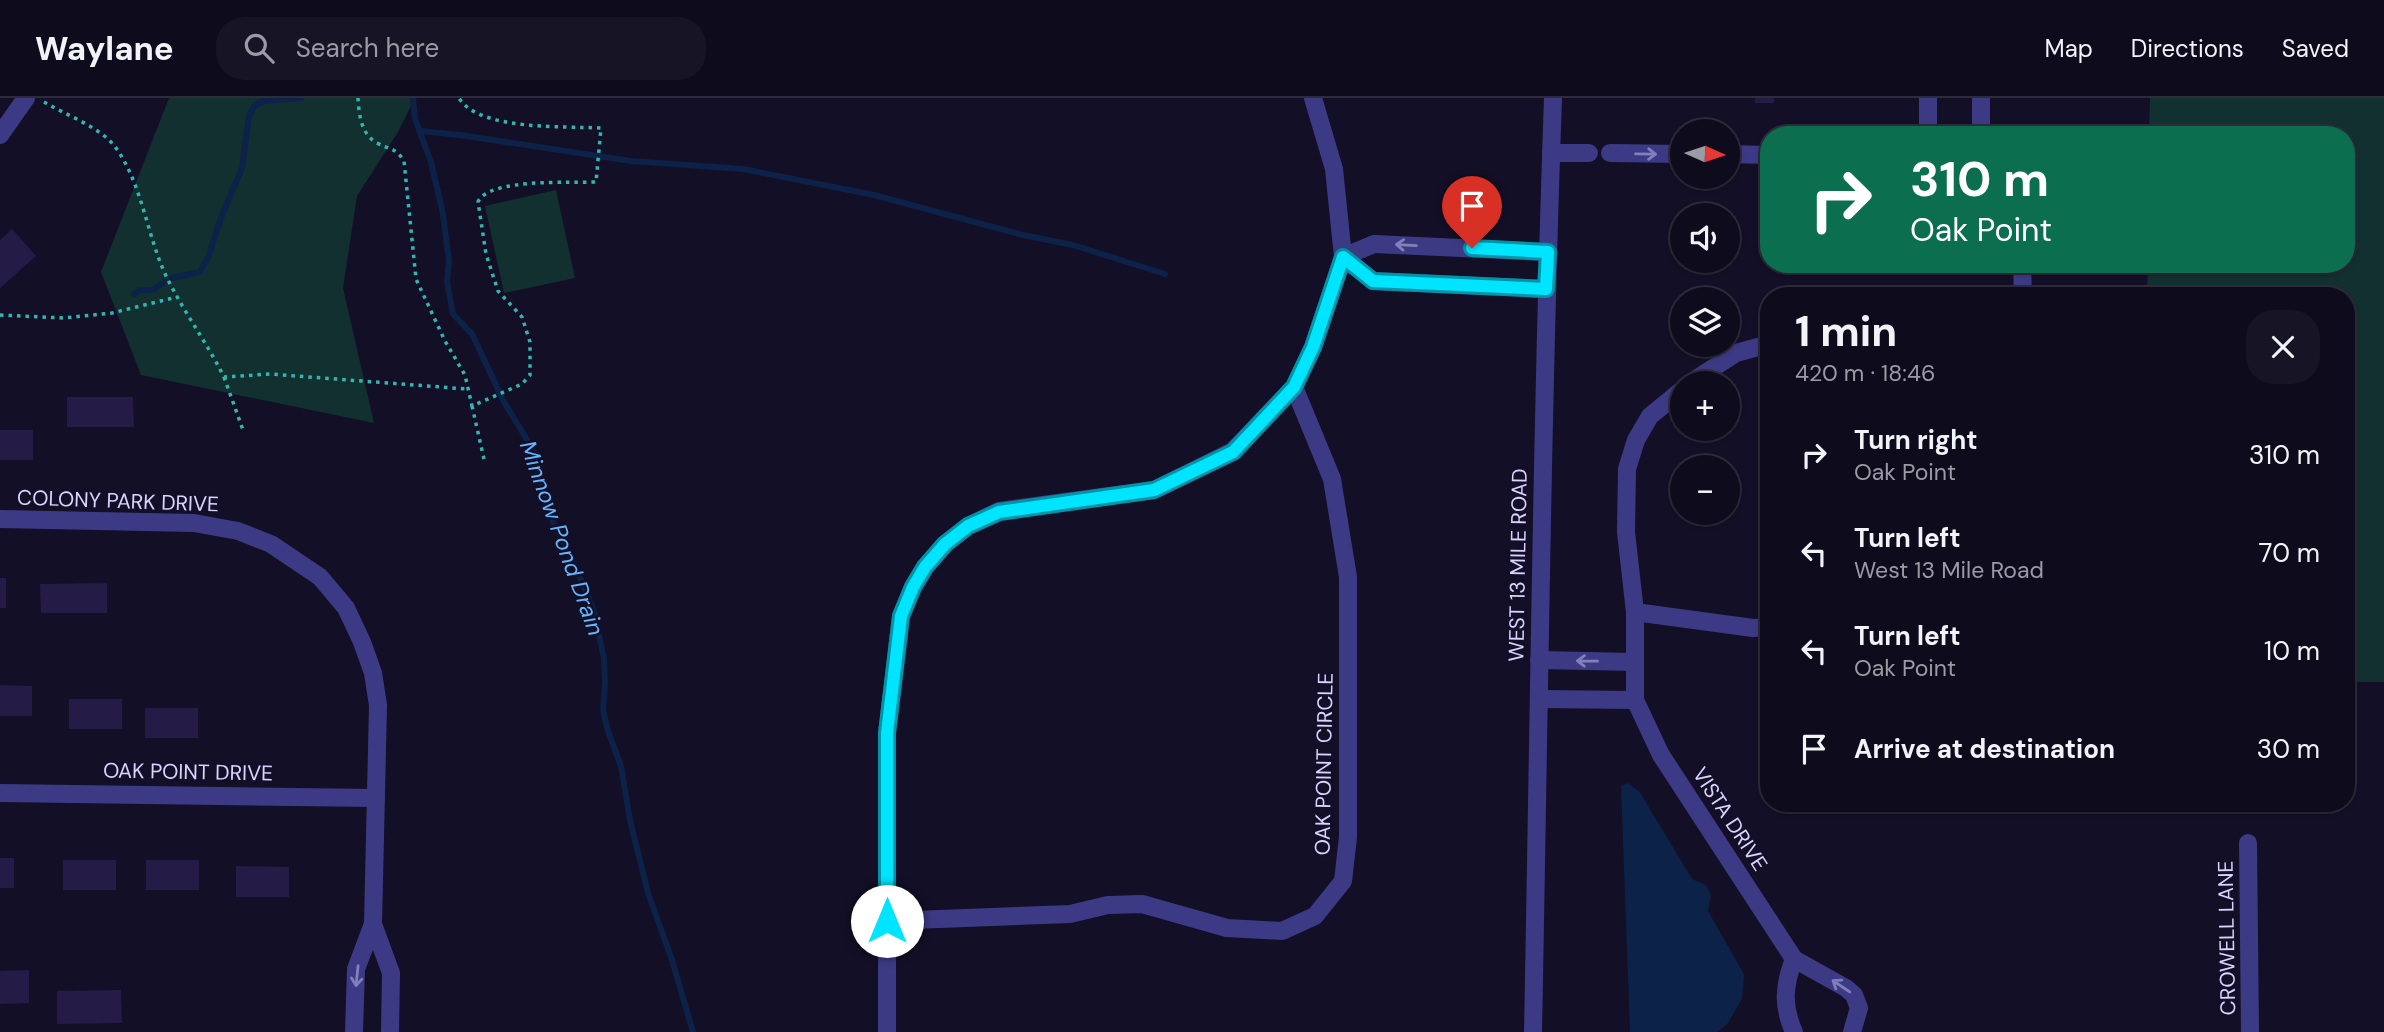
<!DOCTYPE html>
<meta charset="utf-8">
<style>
body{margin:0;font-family:"DM Sans",sans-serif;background:#171425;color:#f1f3f6;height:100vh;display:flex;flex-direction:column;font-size:26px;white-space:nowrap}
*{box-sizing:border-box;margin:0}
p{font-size:23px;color:#9b9ba3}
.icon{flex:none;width:38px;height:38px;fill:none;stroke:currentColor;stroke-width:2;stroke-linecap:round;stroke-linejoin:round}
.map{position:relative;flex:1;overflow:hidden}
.details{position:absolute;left:1760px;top:189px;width:595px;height:525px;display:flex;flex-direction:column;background:#0e0b1c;border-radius:28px;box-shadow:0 2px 5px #0004,0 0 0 2px #2e2b3b}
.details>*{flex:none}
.banner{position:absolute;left:1760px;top:28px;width:595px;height:147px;border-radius:28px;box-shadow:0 2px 5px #0004,0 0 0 2px #2e2b3b;background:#0b6e4f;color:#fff;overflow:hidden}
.needle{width:46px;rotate:93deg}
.fabs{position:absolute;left:1670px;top:21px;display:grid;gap:14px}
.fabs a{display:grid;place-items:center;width:70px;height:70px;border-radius:50%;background:#0e0b1c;box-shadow:0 2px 5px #0004,0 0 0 2px #2e2b3b;font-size:35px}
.pin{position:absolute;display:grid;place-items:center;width:60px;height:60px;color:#fff;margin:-72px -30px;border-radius:50% 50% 50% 0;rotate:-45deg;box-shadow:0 0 7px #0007}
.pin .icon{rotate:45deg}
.me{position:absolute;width:77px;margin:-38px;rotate:0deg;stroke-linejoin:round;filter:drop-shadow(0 0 5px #0008)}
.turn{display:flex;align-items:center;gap:24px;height:147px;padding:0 35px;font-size:32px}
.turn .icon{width:91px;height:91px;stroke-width:2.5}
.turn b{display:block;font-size:49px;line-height:60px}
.round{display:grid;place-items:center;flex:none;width:74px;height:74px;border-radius:28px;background:#171425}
.head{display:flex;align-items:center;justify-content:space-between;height:119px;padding:0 35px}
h1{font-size:42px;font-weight:700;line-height:52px}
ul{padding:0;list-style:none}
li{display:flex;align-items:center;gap:21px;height:98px;padding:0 35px}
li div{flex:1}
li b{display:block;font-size:26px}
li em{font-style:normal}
header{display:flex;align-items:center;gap:42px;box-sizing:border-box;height:98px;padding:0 35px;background:#0e0b1c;border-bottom:2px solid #2e2b3b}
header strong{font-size:33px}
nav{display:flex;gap:38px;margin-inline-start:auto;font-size:24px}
.search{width:490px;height:63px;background:#171425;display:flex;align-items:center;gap:18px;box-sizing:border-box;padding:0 24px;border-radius:28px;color:#9b9ba3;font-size:26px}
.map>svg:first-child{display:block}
.green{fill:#12302f}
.water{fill:#0c2248}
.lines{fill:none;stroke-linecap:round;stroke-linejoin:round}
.stream{stroke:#0c2248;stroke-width:6}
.building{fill:#241b47}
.path{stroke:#2fb8b0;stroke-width:3.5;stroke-dasharray:3.5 5;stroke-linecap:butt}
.minor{stroke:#3d3a85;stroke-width:18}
.oneway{stroke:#837fbc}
.route-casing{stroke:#0095a6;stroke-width:18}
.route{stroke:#00e5ff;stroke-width:12}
.labels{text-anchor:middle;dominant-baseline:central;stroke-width:5;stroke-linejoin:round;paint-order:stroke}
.street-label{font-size:21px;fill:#d9d4ff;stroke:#130f26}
.water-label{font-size:23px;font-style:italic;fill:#62b6ff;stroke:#130f26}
</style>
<header>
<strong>Waylane</strong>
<div class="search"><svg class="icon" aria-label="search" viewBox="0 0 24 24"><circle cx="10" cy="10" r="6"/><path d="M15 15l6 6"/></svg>Search here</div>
<nav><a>Map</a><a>Directions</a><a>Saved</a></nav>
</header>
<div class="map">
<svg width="2384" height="934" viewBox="0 0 2384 934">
<rect width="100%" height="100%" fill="#130f26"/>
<!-- green -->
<g class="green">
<path d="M169,0H415L398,34L357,98L343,190L374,325L141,277L101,174Z"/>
<path d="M2150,0H2384V584H2347V198H2147L2148,166H2347V37H2149Z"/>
<path d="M556,92L575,180L504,195L485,108Z"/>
</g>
<!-- water -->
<path class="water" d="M1628,685L1639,693L1692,781L1706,787L1711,797L1708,813L1744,876L1742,901L1728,925L1717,934H1630L1621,688Z"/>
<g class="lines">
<!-- stream -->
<g class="stream">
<path d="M413,0L415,21L431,64L443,116L449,163L447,184L453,216L472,236L504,304L532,350L538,365L543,397L555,428L573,463L594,513L604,561L605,586L603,612L608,633L621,668L630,722L648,795L672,862L693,934"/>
<path d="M420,33L460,37L631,63L743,71L874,97L1023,137L1073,147L1165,176"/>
<path d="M172,180L200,174L208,160L222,117L242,70L249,18L255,7L264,3L301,0"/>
<path d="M134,196L140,192H153L164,184"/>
</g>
</g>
<!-- building -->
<g class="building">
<rect x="1755" y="0" width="19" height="5"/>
<path d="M12,131L36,158L0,190V142Z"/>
<path d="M67,299H133L134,329H67Z"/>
<rect x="0" y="332" width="33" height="30"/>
<rect x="0" y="480" width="6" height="30"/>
<path d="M107,485V515H41L40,486Z"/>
<path d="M0,587L32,588V618H0Z"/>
<rect x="69" y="601" width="53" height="30"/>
<rect x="145" y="610" width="53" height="30"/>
<rect x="0" y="760" width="14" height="30"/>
<rect x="63" y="762" width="53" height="30"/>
<rect x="146" y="762" width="53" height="30"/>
<path d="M236,768L289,769V799H236Z"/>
<path d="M29,872V905L0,906V873Z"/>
<path d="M121,892L122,925L57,926V893Z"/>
</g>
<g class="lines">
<!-- path -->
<g class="path">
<path d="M358,0C359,17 361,36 377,45C390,52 395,49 404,63L416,181L445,243L465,277L472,308L522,286L530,277V244L522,219L498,193L486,156L478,104C488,80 571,85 596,84L601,30C565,28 479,33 459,0"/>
<path d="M44,4C66,17 102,30 116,50C143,88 147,139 167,180C184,214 207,245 224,279L270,276L467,291"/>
<path d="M0,217L63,220L112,215L177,199"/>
<path d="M224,279L243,332"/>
<path d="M472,308L484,361"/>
</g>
<!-- minor -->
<g class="minor">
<path d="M0,37L26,0"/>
<path d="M1928,37V0"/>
<path d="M1981,37V0"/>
<path d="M1551,55H1589"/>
<path d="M1610,55L1682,56"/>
<path d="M1727,56L1769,57"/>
<path d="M2022,166L2023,198"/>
<path d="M1546,191L1373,183L1343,159L1374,146L1548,154"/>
<path d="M1690,285L1736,255L1769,246"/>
<path d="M1682,292L1650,318L1636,342L1627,371L1626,434L1635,514V602L1661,657L1794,861L1846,890L1854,897L1859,910L1852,934"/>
<path d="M0,421L194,425L238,433L271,446L320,479L346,510L362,544L373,575L378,607L373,826L356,871L354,934"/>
<path d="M1635,514L1753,530L1769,529"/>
<path d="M1539,562L1635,564"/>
<path d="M1539,601L1635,602"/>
<path d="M0,695L376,700"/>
<path d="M2248,745L2250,934"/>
<path d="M887,823L1070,816L1108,807L1142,806L1227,830L1282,833L1315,818L1343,783L1348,739V479L1332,381L1294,289"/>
<path d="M373,826L391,875L390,934"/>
<path d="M1794,861C1784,887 1782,908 1794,934"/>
<path d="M887,934V635L901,518L913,489L925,469L945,446L968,428L999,413L1154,392L1233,353L1294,289L1313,249L1343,159L1334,71L1313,0"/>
<path d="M1533,934C1539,623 1542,311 1553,0"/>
</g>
</g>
<!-- one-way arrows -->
<defs><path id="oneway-shaft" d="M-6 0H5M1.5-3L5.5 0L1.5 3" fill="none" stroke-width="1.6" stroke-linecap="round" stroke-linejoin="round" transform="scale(1.75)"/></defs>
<g class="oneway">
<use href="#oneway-shaft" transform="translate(1646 56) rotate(1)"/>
<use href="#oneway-shaft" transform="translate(1406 147) rotate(-177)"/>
<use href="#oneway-shaft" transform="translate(1587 563) rotate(-179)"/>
<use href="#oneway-shaft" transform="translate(357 878) rotate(96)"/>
<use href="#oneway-shaft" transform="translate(1841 888) rotate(-146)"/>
</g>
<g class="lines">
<defs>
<path id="route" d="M887,823V635L901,518L913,489L925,469L945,446L968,428L999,414L1154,392L1233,354L1294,289L1313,249L1343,159L1373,183L1546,191L1548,154L1472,150"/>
</defs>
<!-- route casing -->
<use href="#route" class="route-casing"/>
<!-- route -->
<use href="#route" class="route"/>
</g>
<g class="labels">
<!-- street labels -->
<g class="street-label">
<text transform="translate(118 403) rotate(2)">COLONY PARK DRIVE</text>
<text transform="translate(1518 467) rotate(-89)">WEST 13 MILE ROAD</text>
<text transform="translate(1324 666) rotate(-89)">OAK POINT CIRCLE</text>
<text transform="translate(188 674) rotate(1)">OAK POINT DRIVE</text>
<text transform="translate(1730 721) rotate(57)">VISTA DRIVE</text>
<text transform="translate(2227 840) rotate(-91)">CROWELL LANE</text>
</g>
<!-- water labels -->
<g class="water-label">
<text transform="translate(562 440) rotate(70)">Minnow Pond Drain</text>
</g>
</g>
</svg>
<div class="fabs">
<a><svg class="needle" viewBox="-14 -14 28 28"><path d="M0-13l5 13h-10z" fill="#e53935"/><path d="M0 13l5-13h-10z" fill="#9b9ba3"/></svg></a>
<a><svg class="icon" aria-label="sound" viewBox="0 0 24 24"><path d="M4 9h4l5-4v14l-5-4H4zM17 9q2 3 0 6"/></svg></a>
<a><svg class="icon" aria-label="layers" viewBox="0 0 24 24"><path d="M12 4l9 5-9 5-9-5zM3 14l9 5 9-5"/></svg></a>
<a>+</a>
<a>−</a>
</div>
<div class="pin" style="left:1472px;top:150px;background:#d93025"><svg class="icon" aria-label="arrive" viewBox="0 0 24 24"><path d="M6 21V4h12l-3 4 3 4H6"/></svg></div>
<svg class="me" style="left:887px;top:823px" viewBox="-20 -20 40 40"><circle r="19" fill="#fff"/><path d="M0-13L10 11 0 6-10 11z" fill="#00e5ff"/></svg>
<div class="banner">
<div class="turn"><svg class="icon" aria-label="right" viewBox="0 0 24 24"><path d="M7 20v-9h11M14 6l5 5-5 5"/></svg><div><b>310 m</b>Oak Point</div></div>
</div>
<section class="details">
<div class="head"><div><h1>1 min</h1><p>420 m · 18:46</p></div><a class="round"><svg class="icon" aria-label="close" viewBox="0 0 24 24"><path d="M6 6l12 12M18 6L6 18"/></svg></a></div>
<ul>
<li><svg class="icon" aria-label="right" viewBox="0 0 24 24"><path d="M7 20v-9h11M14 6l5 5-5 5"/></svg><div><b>Turn right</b><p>Oak Point</p></div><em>310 m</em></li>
<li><svg class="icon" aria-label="left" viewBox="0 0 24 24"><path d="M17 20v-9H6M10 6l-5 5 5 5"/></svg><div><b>Turn left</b><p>West 13 Mile Road</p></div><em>70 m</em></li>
<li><svg class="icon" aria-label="left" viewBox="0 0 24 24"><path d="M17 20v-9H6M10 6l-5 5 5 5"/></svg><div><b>Turn left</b><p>Oak Point</p></div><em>10 m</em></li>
<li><svg class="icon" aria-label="arrive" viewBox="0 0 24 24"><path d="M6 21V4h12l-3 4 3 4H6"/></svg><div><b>Arrive at destination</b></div><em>30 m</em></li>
</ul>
</section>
</div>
